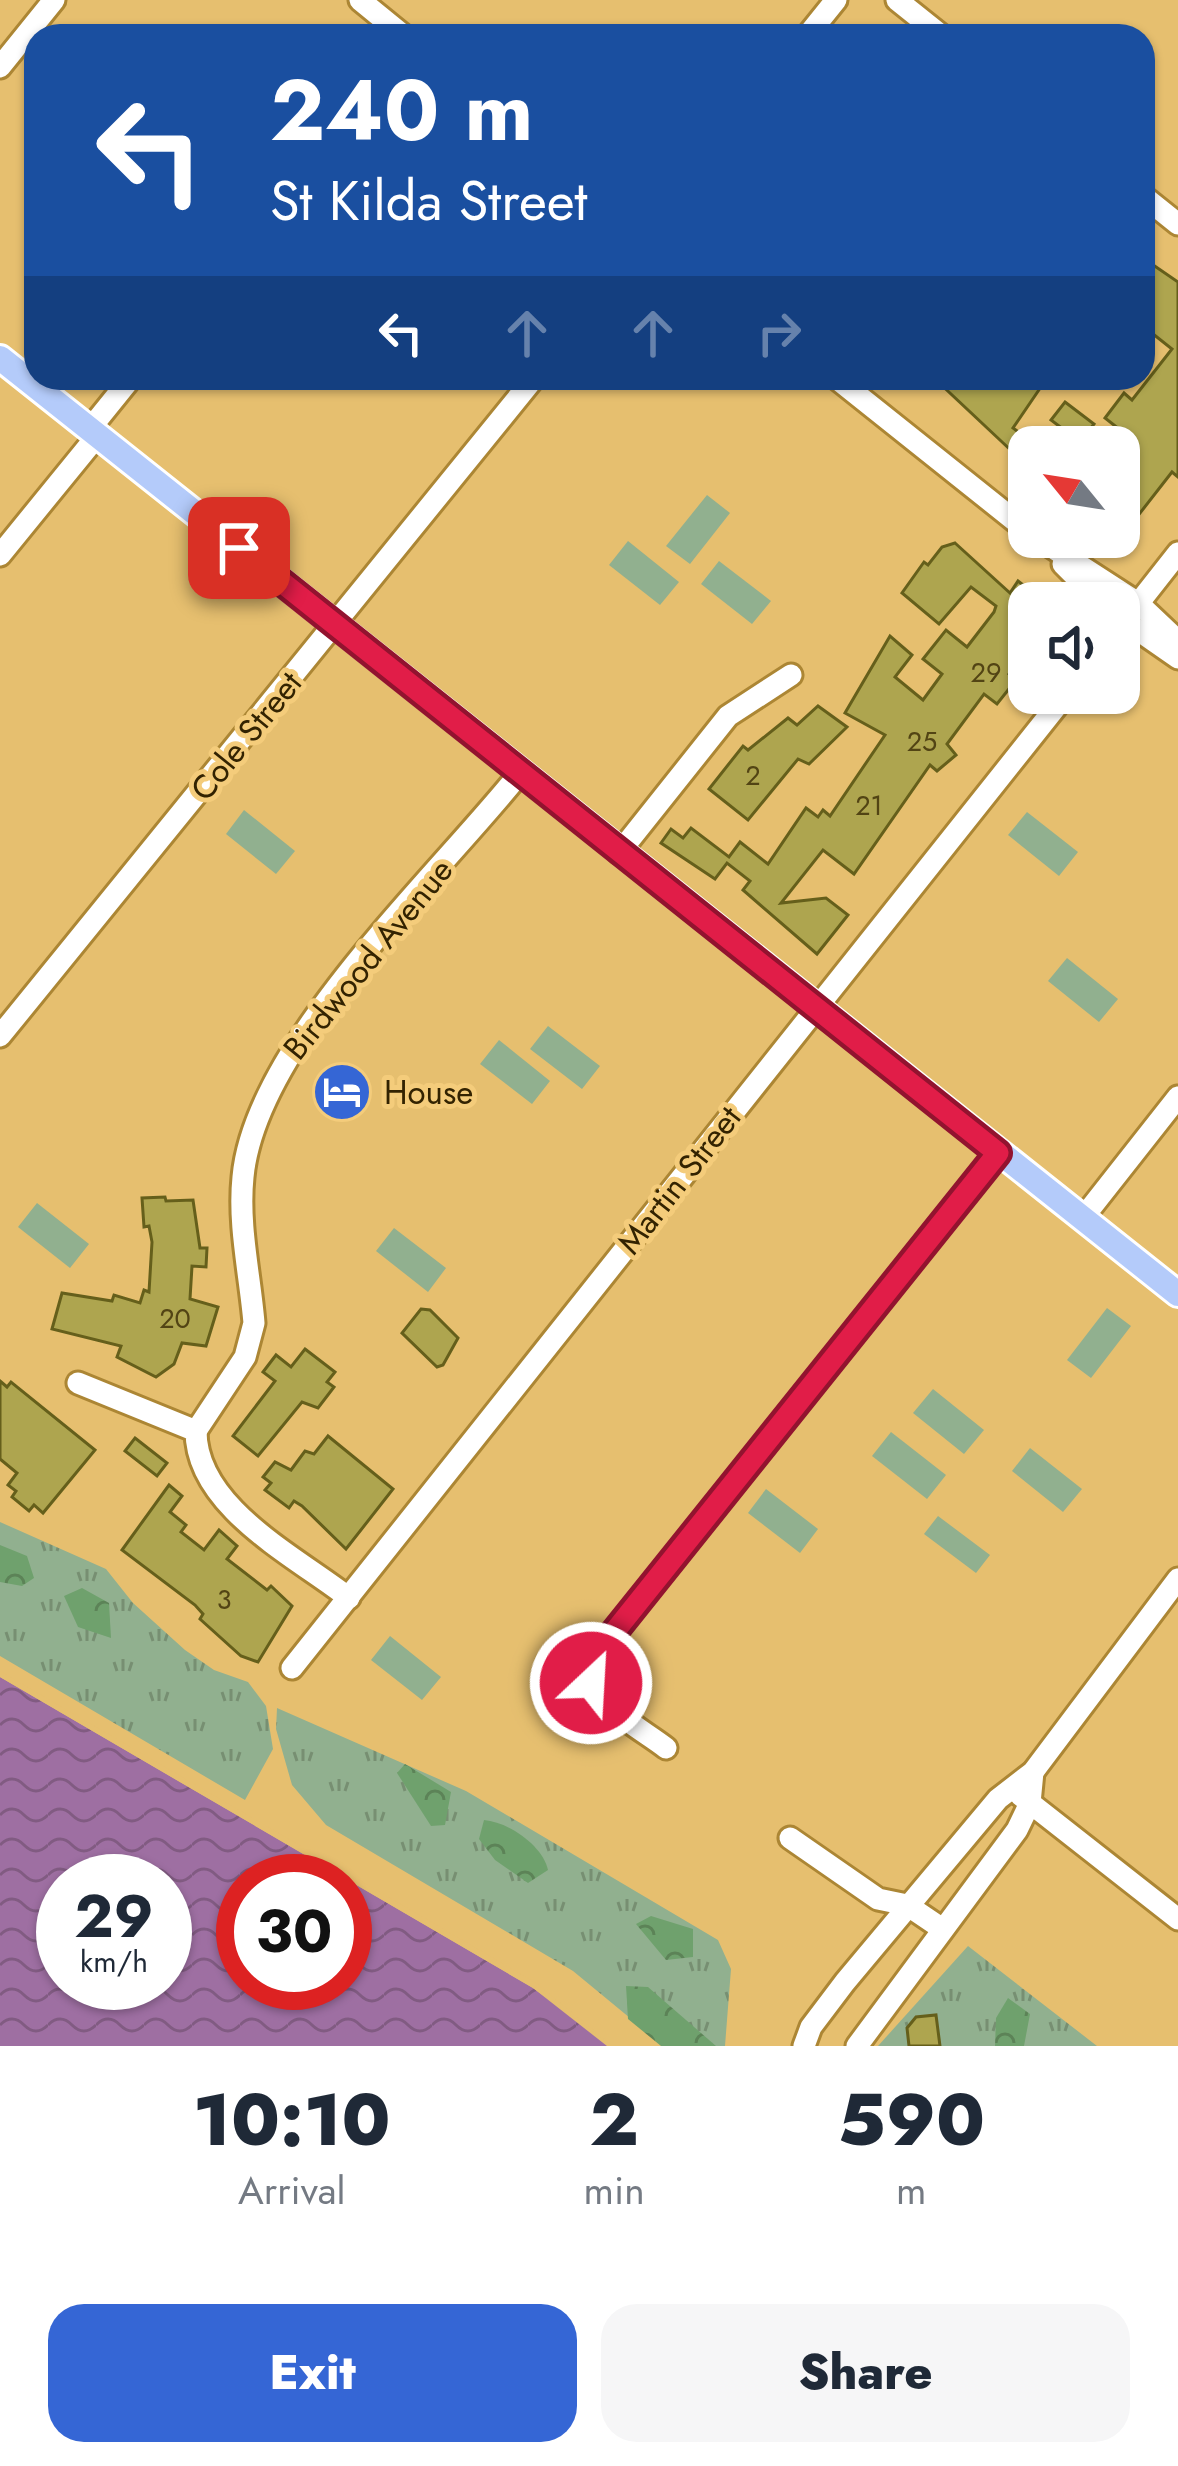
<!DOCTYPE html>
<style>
body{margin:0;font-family:Jost,sans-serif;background:#f6f6f7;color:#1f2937;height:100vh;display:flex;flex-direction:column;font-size:45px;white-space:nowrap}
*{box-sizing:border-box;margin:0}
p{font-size:39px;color:#747a83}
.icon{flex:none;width:66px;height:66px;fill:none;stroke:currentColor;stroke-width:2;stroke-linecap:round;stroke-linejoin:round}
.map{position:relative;height:2046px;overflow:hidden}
.panel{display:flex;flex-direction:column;background:#fff;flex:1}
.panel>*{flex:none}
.hud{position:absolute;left:24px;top:24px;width:1131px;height:366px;border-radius:36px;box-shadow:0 3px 9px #0004;background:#1a4fa0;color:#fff;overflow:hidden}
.needle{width:78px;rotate:300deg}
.controls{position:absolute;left:1008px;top:426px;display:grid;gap:24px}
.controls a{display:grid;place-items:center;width:132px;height:132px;border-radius:24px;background:#fff;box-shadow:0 3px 9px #0004;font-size:60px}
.speed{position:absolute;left:36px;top:1854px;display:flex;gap:24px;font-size:60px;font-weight:700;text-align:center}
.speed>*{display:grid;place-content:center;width:156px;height:156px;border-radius:50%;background:#fff;box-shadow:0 3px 9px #0004;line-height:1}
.speed small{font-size:30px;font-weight:400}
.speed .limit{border:18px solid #d22;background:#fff;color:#111}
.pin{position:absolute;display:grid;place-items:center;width:102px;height:102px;color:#fff;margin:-51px;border-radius:24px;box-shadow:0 6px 18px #0006}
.me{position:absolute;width:132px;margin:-66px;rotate:25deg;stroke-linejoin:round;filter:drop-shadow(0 0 9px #0008)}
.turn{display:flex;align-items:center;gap:42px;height:252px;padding:0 48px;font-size:54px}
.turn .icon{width:156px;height:156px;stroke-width:2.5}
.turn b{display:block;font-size:84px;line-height:102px}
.lanes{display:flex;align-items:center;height:114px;padding:0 48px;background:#0003;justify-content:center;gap:60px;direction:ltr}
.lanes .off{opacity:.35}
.eta{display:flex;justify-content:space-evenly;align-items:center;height:204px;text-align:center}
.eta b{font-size:72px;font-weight:800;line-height:84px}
.cta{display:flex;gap:24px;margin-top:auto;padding:24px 48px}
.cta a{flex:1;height:138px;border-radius:36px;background:#3566d5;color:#fff;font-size:48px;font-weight:800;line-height:138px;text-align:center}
.cta a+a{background:#f6f6f7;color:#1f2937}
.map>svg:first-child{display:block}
.grass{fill:url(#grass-tufts)}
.forest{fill:url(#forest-crowns)}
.pitch{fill:#91b08f}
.water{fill:url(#water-waves);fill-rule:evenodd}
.pier{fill:#e6bf6f}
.building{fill:#aea54f;stroke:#655f1b;stroke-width:3}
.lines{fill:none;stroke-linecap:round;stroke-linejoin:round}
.minor-casing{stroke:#ac8634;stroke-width:27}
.major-casing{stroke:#fff;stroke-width:30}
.minor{stroke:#fff;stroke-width:21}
.major{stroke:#b4cbfa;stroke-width:24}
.route-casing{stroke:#92132f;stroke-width:30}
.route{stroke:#e11d48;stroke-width:21}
.labels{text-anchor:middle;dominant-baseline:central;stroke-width:10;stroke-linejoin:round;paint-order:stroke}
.number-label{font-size:27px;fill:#524414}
.street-label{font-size:33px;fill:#332301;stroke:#f4cc7b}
.poi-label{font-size:33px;fill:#332301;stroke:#f4cc7b;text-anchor:start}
</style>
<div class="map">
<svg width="1178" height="2046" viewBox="0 0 1178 2046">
<defs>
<pattern id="grass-tufts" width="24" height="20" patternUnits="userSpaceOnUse" patternTransform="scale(3)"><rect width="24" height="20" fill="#91b08f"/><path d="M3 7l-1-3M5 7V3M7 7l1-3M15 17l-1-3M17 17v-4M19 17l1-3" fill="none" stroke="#778f72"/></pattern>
<pattern id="forest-crowns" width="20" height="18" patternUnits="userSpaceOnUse" patternTransform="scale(3)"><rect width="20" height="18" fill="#6fa16d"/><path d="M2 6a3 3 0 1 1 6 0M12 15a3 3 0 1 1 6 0" fill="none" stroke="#5c8357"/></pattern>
<pattern id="water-waves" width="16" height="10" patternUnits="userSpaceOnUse" patternTransform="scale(3)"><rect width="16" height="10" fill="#9e6fa2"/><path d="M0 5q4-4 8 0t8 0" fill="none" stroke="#815b82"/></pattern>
</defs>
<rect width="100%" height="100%" fill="#e6bf6f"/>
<!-- grass -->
<g class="grass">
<path d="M0,1522L106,1569L133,1603L185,1650L214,1670L248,1682L266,1706L273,1749L245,1800L0,1656Z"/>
<path d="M277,1708L466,1791L718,1940L731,1969L725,2046H664L573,1971L326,1825L292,1785L276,1729Z"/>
<path d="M968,1946L1097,2046H878Z"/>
</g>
<!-- forest -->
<g class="forest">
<path d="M0,1545L27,1556L34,1578L22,1586L0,1582Z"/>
<path d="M82,1588L109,1603L111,1638L78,1627L64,1596Z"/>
<path d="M405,1764L451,1792L445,1825L431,1826L397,1773Z"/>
<path d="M484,1820C509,1822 543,1846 548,1870L528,1883L495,1860L479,1839Z"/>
<path d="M651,1916L693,1929V1957L666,1960L636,1924Z"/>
<path d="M626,1986L648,1987L716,2046H661L628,2019Z"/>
<path d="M1008,1998L1030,2014L1024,2046H995L996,2018Z"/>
</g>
<!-- pitch -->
<g class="pitch">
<path d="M707,495L730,513L690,564L666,546Z"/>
<path d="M628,541L679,582L660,605L609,565Z"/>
<path d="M719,561L771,601L752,624L701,584Z"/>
<path d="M244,810L295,851L276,874L226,834Z"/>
<path d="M1027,812L1078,852L1059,876L1008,835Z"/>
<path d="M1067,958L1118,999L1099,1022L1048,981Z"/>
<path d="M548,1026L600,1066L582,1089L530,1049Z"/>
<path d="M499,1040L550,1081L532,1104L480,1064Z"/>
<path d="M37,1203L89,1244L70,1268L18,1227Z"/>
<path d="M394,1228L446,1268L428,1292L376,1251Z"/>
<path d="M1107,1308L1131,1326L1091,1378L1067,1360Z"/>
<path d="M933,1389L984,1430L964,1454L913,1413Z"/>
<path d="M891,1432L946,1475L927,1499L872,1456Z"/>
<path d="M1030,1448L1082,1489L1063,1512L1012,1471Z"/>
<path d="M766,1489L818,1529L800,1553L748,1513Z"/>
<path d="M938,1516L990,1555L976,1573L924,1534Z"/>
<path d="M390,1636L441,1677L422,1700L371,1660Z"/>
</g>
<!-- water -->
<path class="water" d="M0,1677L533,1988L607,2046H0ZM63,1881H165V1983H63ZM243,1881H345V1983H243Z"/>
<!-- pier -->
<path class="pier" d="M0,1671L536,1983L613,2046L533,1988L0,1677Z"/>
<!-- building -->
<g class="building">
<path d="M1143,258L1178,282V477L1172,472L1119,540V429L1105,418L1124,393L1132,400L1172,349L1143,326Z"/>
<path d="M934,378H1047L1013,428L1029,440V475L1012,463L1017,456Z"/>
<path d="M1065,402L1094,424L1076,447H1048L1063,429L1051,420Z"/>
<path d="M955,543L1010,593L1018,581L1046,603H1029V648L1009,674L1016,680L997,704L984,694L947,744L956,755L937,771L930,765L854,874L823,850L781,903L826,898L848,915L817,954L743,890L750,881L727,863L715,879L661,843L671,829L683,838L691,828L729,857L740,842L768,864L806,808L818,817L823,810L830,816L885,735L845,713L890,636L912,655L895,677L923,700L942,674L923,659L946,630L967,647L994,612L996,606L971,587L939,624L902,593L924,562L928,565L942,547Z"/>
<path d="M818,706L847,727L809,764L798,759L748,820L709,789L743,746L748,750L788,718L797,725Z"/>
<path d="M165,1197L166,1201L193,1200L200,1248H207L206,1267L192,1266L190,1299L218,1307L206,1346L182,1343L174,1364L156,1377L117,1357L121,1346L52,1329L62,1293L112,1301L114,1295L140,1303L144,1290L149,1292L152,1242L149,1226L144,1227L142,1198Z"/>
<path d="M421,1309L430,1310L458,1338L443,1365L437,1367L402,1333Z"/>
<path d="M305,1349L335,1372L327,1382L334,1387L318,1408L302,1402L258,1456L233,1436L275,1381L263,1372L276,1355L291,1367Z"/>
<path d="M0,1381L7,1387L11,1382L95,1450L43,1513L34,1505L29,1511L12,1497L16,1491L8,1485L17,1473L0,1459Z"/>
<path d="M328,1436L393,1489L346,1549L302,1506L294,1501L289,1508L265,1490L271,1483L263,1477L275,1462L291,1470L305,1451L314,1454Z"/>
<path d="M135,1438L167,1463L157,1476L125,1451Z"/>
<path d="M169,1485L182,1496L170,1512L186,1525L181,1532L204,1550L219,1530L237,1546L227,1559L267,1590L271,1586L292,1606L258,1662L241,1656L200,1619L203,1614L195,1605L122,1550Z"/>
<path d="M936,2015L940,2046H909L907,2028L916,2017Z"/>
</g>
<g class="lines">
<defs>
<g id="minor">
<path d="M360,0L404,36"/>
<path d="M897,0L942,36"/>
<path d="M807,36L836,0"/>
<path d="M0,67L54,0"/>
<path d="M1143,196L1178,224"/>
<path d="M836,378L1029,532"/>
<path d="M89,430L131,378"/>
<path d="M1036,537L1138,603L1178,641"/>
<path d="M0,555L97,436"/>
<path d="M1063,564L1102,603"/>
<path d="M1119,617L1178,658"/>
<path d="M1119,628L1178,553"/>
<path d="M619,853L728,716L791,675"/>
<path d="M0,1036L534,378"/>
<path d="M1082,1219L1178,1097"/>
<path d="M78,1383L196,1431C196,1507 295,1556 349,1598"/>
<path d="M196,1431L245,1357L254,1323C250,1275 238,1225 243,1177C255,1045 436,878 520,773"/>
<path d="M292,1668L1067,693"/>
<path d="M666,1748C638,1726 578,1698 595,1656L998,1153"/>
<path d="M1020,1795L1178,1919"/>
<path d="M790,1838L878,1899L907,1905L941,1928"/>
<path d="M804,2046L811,2027L845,1982L998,1799L1033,1772L1178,1579"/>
<path d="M857,2046L1017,1830L1030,1803L1033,1772"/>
</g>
<path id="major" d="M0,358L1178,1294"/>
</defs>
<!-- minor casing -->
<use href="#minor" class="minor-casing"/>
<!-- major casing -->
<use href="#major" class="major-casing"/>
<!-- minor -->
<use href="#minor" class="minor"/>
<!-- major -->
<use href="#major" class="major"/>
</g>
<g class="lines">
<defs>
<path id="route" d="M239,548L998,1153L595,1656L591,1683"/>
</defs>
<!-- route casing -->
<use href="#route" class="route-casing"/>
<!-- route -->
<use href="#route" class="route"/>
</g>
<!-- icons -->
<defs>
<symbol id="hotel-disc" viewBox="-11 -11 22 22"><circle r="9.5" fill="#3566d5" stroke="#f4cc7b"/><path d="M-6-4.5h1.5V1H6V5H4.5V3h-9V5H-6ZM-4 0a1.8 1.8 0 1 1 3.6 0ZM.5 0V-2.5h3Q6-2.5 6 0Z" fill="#fff"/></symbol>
</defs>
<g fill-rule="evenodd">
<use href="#hotel-disc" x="309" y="1059" width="66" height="66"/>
</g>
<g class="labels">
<!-- number labels -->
<g class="number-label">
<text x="986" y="672">29</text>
<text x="922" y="741">25</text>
<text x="753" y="775">2</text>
<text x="869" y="805">21</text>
<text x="175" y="1318">20</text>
<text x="224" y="1599">3</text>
</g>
<!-- street labels -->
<g class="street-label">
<text transform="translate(246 736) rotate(-51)">Cole Street</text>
<text transform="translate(368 959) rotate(-51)">Birdwood Avenue</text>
<text transform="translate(679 1180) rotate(-52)">Martin Street</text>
</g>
<!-- poi labels -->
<g class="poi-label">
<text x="384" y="1092">House</text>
</g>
</g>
</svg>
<div class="controls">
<a><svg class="needle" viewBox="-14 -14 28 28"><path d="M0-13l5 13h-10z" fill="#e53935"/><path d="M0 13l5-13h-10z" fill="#747a83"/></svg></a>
<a><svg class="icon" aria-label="sound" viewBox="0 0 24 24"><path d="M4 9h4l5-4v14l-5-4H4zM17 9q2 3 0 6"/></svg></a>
</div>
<div class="speed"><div>29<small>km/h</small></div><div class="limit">30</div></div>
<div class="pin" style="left:239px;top:548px;background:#d93025"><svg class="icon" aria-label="arrive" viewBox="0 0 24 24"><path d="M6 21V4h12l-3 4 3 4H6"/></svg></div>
<svg class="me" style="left:591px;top:1683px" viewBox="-20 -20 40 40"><circle r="17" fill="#e11d48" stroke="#fff" stroke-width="3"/><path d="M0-11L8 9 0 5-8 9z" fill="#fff"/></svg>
<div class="hud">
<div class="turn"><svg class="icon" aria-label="left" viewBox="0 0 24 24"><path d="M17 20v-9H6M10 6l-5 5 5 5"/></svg><div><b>240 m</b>St Kilda Street</div></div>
<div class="lanes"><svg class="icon" aria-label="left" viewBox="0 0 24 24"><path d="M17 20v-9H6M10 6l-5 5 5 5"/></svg><svg class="icon off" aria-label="ahead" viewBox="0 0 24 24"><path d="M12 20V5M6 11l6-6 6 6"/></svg><svg class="icon off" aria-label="ahead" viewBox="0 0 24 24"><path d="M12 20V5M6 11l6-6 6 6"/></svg><svg class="icon off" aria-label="right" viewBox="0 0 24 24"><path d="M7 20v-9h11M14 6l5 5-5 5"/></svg></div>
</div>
</div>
<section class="panel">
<div class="eta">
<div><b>10:10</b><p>Arrival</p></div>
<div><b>2</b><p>min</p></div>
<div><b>590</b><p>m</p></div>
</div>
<div class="cta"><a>Exit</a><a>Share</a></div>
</section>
